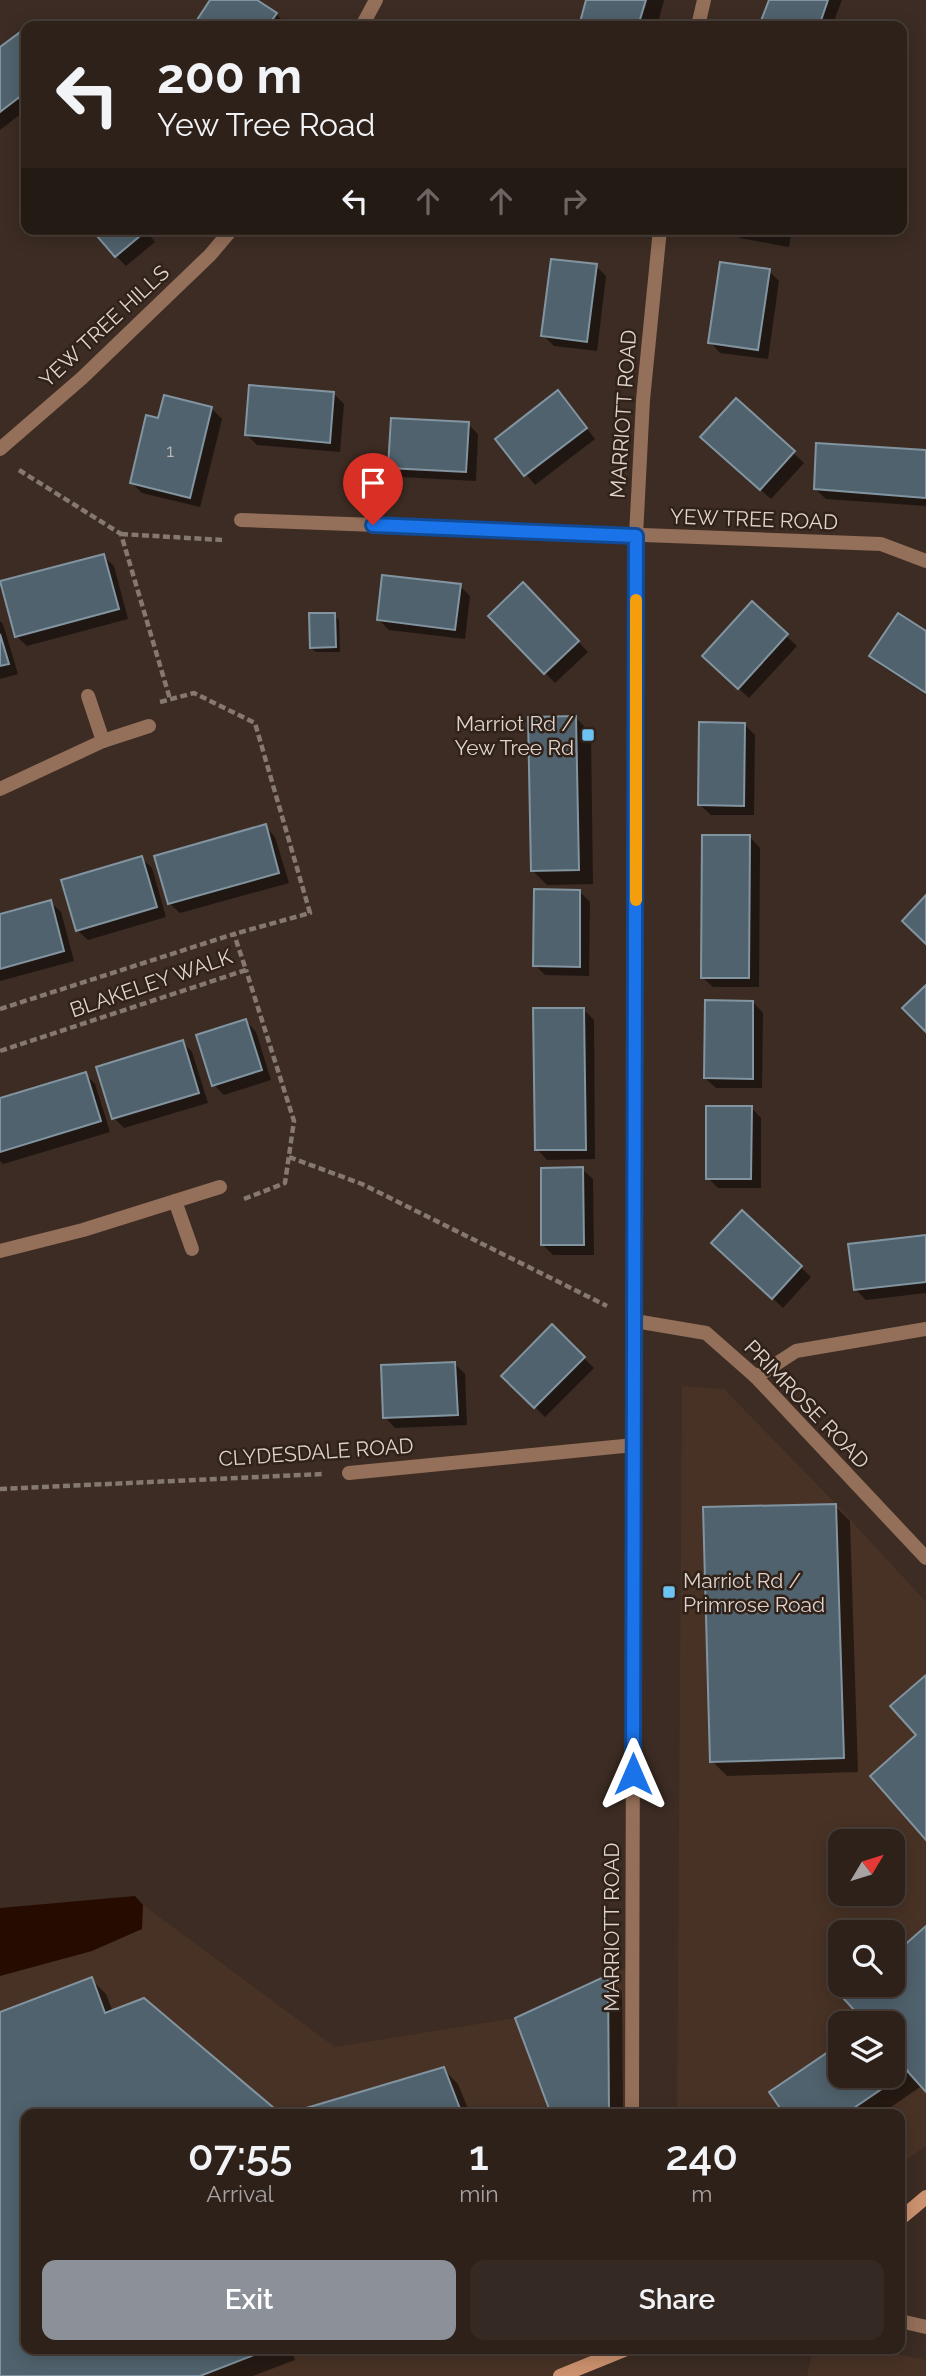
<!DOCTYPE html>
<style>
body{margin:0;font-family:Raleway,sans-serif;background:#352923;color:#f1f3f6;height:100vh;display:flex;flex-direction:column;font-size:26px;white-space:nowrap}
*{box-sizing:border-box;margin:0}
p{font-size:23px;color:#a7a3a2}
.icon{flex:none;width:38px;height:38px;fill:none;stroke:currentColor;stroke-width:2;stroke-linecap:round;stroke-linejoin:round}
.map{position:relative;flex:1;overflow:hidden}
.side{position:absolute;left:21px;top:2109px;width:884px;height:245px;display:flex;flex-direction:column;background:#2d211a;border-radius:14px;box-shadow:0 4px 18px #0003,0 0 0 2px #483e39}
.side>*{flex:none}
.banner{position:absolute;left:21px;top:21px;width:886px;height:214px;border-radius:14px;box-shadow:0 4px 18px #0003,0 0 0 2px #483e39;background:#2d211a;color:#f1f3f6;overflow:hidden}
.needle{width:46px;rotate:52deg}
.fabs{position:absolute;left:828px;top:1829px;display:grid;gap:14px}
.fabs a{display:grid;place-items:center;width:77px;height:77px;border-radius:14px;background:#2d211a;box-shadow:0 4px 18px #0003,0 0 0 2px #483e39;font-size:35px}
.pin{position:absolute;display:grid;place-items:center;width:60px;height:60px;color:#fff;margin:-72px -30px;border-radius:50% 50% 50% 0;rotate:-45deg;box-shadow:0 0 7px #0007}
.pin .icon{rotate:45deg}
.me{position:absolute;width:77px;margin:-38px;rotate:0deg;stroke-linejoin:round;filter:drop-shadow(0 0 5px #0008)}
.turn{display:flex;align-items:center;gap:24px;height:147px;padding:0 21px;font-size:32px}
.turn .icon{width:91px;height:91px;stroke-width:2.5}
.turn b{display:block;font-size:49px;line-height:60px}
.lanes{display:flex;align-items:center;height:66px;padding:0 21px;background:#0003;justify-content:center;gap:35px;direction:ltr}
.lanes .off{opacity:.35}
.eta{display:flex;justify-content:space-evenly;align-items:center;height:119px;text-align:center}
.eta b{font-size:42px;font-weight:600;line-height:49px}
.primary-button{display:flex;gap:14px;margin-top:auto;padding:14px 21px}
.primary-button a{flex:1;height:80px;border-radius:14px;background:#8c9099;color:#fff;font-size:28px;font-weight:600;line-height:80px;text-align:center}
.primary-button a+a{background:#352923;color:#f1f3f6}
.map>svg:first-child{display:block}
.built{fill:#483225;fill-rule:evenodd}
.water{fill:#260c00}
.shadow{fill:#0007}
.building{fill:#50626d;stroke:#8194a0;stroke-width:2}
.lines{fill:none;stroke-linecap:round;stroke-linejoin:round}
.path{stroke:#857870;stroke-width:4.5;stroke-dasharray:7 3.5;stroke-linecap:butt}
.service{stroke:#946f59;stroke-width:14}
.minor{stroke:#946f59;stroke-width:14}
.tertiary{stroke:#946f59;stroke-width:14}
.secondary{stroke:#cd926f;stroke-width:14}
.route-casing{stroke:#114b97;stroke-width:18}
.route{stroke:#1a73e8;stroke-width:12}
.slow{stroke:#f59e0b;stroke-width:12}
.poi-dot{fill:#6cc3f2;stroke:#312219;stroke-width:2.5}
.labels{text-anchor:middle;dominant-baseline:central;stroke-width:5;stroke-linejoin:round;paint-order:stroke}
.number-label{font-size:18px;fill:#bab7b5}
.street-label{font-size:21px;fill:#ded3cd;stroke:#312219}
.poi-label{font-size:21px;fill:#ded3cd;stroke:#312219;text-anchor:end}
</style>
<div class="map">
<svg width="926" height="2376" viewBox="0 0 926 2376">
<rect width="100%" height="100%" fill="#3c2c23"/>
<!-- built -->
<g class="built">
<path d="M682,1386L724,1389L836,1504L926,1602V2146L900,2164V2114H677ZM840,1841H892V1894H840ZM840,1932H892V1984H840ZM840,2023H892V2076H840Z"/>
<path d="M135,1896L143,1905L335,2047L515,2018L608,1975L632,1967V2114H26V2348L629,2349L560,2376H0V1910Z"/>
<path d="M813,2349H871L926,2360V2376H807Z"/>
</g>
<!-- water -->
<path class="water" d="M135,1896L143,1905L142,1929L92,1951L0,1976V1908Z"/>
<!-- shadow -->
<g class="shadow">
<path d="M212,0H253L276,14L286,24L285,26H201L198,23Z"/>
<path d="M588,0H664L657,26H581Z"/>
<path d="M770,0H842L832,26H761Z"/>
<path d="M23,32L26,35V110L0,130V49Z"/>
<path d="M144,229L155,242L126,266L116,256Z"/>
<path d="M731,229H792L789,247L740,238Z"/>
<path d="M596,266L606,276L597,351L554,346L543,335Z"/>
<path d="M769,271L779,281L768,359L720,353L710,342Z"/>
<path d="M558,392L595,439L535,485L497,439Z"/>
<path d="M334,394L344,404L340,452L257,445L247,435Z"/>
<path d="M736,401L804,463L771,499L713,447Z"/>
<path d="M211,408L222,419L200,507L142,493L132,483L159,420Z"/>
<path d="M468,424L478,434L476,481L400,477L390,467Z"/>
<path d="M926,452V506L826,499L815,489Z"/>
<path d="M103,556L114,566L128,619L27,646L16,636Z"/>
<path d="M523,584L588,652L555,683L490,616Z"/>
<path d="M460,586L470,596L465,639L389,630L379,620Z"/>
<path d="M752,604L797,646L749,698L714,666Z"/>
<path d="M334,615L339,620L340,652H316L311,648Z"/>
<path d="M0,621L3,624L18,674L0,679Z"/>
<path d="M926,633V695L882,666L871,656Z"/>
<path d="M576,718L591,733L593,884L547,885L532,870Z"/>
<path d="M744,724L755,735L754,815H711L700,805Z"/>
<path d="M265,826L275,837L289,883L180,913L169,903Z"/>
<path d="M750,837L760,848L759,987H713L702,977Z"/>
<path d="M141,858L152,868L166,917L88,940L77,930Z"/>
<path d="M580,892L590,902L589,976L545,975L535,965Z"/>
<path d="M50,902L61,912L74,961L0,981V916Z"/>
<path d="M753,1002L763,1013L762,1088H716L705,1078Z"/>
<path d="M584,1010L594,1020L595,1159L547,1160L537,1149Z"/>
<path d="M246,1021L256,1032L271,1080L224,1095L214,1085Z"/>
<path d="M182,1042L192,1052L208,1103L124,1128L114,1118Z"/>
<path d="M85,1074L95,1084L110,1132L3,1164L0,1161V1099Z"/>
<path d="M751,1107L761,1118V1188H718L708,1178Z"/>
<path d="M582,1169L593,1179L594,1255H553L543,1245Z"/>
<path d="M742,1212L811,1277L783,1308L724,1253Z"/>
<path d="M926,1238V1293L866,1300L856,1290Z"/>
<path d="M552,1327L594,1368L545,1417L504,1376Z"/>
<path d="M455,1364L465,1374L467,1425L395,1428L385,1417Z"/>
<path d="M835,1506L850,1521L858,1772L727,1776L712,1761Z"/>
<path d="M926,1928V2089L923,2085L881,2114H786L840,2046V2076H892V2023H868Z"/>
<path d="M607,1977L622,1992L623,2114H553Z"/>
<path d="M91,1979L106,1994L113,2012L278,2114H26V2348H291L295,2360L253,2376H0V2014Z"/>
<path d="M443,2069L458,2084L470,2114H292Z"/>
</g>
<!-- building -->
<g class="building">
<path d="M210,0H257L277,13L268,26H200L195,23Z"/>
<path d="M586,0H646L638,26H579Z"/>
<path d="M769,0H828L819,26H759Z"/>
<path d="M23,30L26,34V92L0,112V47Z"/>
<path d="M91,229H145L146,231L115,257Z"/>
<path d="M551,259L597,264L587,342L541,336Z"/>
<path d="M720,262L770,269L758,350L708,343Z"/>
<path d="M249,385L334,392L330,443L245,435Z"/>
<path d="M558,390L587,428L524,476L495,439Z"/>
<path d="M164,395L212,407L190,498L130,483L146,415L158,418Z"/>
<path d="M736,398L795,451L760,490L700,437Z"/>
<path d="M391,418L469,422L466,472L388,468Z"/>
<path d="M816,443L926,450V498L814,489Z"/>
<path d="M104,554L119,609L15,637L0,581Z"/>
<path d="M382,575L461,584L455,630L377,620Z"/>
<path d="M523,582L579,641L544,674L488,616Z"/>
<path d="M752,601L788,634L738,689L702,656Z"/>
<path d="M309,613H335L336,647L310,648Z"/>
<path d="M898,613L926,631V693L869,656Z"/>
<path d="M0,634L9,664L0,666Z"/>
<path d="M576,716L579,870L531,871L528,717Z"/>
<path d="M699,722L745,723L744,806L698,805Z"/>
<path d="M266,824L279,873L168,904L154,856Z"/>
<path d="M702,835H750L749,978H701Z"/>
<path d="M142,856L157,907L76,931L61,880Z"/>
<path d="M534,889L580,890V967L533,966Z"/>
<path d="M926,895V944L902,921Z"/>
<path d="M51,900L64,951L0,969V914Z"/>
<path d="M926,985V1032L902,1008Z"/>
<path d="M705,1000L753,1001V1079L704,1078Z"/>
<path d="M533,1008H584L586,1150H535Z"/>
<path d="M246,1019L262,1070L212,1086L196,1035Z"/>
<path d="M183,1040L199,1093L112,1119L96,1067Z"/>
<path d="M86,1072L101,1121L0,1152V1098Z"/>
<path d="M706,1106H752L751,1179H706Z"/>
<path d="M583,1167L584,1245H541V1168Z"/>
<path d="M742,1210L802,1266L772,1299L711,1243Z"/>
<path d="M926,1235V1282L854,1290L848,1244Z"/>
<path d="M552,1324L585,1357L534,1408L501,1376Z"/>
<path d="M455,1362L458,1415L383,1418L381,1365Z"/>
<path d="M836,1504L844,1758L710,1762L703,1507Z"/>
<path d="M926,1675V1840L870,1776L916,1735L890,1706Z"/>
<path d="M926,1926V2092L892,2054V2023H866L844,1999L860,1984H892V1956Z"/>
<path d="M608,1975L609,2114H551L515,2018Z"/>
<path d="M92,1977L105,2013L144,1998L281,2114H26V2348H272L200,2376H0V2012Z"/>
<path d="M840,2044V2076H892V2054L908,2071L845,2114H784L769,2092Z"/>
<path d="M444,2067L462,2114H286Z"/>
</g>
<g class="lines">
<!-- path -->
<g class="path">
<path d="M19,470L121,534L170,699"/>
<path d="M121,534L222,540"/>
<path d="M160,702L194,693L255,723L310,913L234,934"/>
<path d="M0,1009L234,934L246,970L0,1051"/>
<path d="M289,1157L362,1184L607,1306"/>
<path d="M244,1199L285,1183L294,1121L246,970"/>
<path d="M0,1489L323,1474"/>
</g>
<!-- service -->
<g class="service">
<path d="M88,696L103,741"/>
<path d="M0,789L103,741L149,726"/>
<path d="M175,1201L192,1249"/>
<path d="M0,1251L83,1230L220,1187"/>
</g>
<!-- minor -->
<g class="minor">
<path d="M362,26L376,0"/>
<path d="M0,449L82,378L210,255L232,229"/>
<path d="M241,520L881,544L926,561"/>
<path d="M635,1321L706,1333L756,1377L926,1558"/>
<path d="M756,1377L796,1351L926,1329"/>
<path d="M349,1473L634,1445"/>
<path d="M900,2321L926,2327"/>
</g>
<!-- tertiary -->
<g class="tertiary">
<path d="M698,26L704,0"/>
<path d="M632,2114L636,536L643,400L660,229"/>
</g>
<!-- secondary -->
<g class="secondary">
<path d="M900,2219L926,2197"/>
<path d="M560,2376L629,2348"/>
</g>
</g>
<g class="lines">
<defs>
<path id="route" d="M373,525L636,536L633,1774"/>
</defs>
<!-- route casing -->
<use href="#route" class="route-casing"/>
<!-- route -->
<use href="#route" class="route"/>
<!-- slow -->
<path class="slow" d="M636,900V600"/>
</g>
<!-- markers -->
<g class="poi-dot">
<rect x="581" y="728" width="14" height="14" rx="3.5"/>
<rect x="662" y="1585" width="14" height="14" rx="3.5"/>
</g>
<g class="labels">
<!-- number labels -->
<g class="number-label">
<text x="170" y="450">1</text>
</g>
<!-- street labels -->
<g class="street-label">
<text transform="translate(104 326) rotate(-43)">YEW TREE HILLS</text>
<text transform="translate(623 414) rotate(-86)">MARRIOTT ROAD</text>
<text transform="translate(754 519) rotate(2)">YEW TREE ROAD</text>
<text transform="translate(151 983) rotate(-19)">BLAKELEY WALK</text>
<text transform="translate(807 1404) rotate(46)">PRIMROSE ROAD</text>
<text transform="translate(316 1452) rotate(-4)">CLYDESDALE ROAD</text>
<text transform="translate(611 1927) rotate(-90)">MARRIOTT ROAD</text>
</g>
<!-- poi labels -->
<g class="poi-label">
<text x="574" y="723">Marriot Rd /<tspan x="574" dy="24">Yew Tree Rd</tspan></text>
<text x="683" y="1580" text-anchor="start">Marriot Rd /<tspan x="683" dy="24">Primrose Road</tspan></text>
</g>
</g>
</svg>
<div class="fabs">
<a><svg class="needle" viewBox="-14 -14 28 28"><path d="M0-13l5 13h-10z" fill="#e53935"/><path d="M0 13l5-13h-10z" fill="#a7a3a2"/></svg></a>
<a><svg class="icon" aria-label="search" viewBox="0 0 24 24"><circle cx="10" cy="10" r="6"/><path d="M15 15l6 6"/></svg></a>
<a><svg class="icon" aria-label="layers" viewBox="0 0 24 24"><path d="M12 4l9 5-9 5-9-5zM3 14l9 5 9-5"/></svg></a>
</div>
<div class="pin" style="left:373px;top:525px;background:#d93025"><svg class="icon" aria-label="arrive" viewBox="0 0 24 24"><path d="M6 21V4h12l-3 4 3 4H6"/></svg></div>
<svg class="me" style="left:633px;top:1774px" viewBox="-20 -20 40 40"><path d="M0-17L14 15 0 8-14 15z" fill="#1a73e8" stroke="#fff" stroke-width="4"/></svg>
<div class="banner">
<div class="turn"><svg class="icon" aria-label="left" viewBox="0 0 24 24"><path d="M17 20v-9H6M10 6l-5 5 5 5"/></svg><div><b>200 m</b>Yew Tree Road</div></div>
<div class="lanes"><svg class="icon" aria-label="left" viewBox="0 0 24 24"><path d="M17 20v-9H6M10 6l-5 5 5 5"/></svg><svg class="icon off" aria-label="ahead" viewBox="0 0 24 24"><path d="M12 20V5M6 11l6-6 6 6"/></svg><svg class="icon off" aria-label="ahead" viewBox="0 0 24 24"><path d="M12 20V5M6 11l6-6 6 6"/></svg><svg class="icon off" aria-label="right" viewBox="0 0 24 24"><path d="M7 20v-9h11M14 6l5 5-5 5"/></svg></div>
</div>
<section class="side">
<div class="eta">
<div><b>07:55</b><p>Arrival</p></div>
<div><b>1</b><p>min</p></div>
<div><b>240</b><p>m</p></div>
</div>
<div class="primary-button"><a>Exit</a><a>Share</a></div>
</section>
</div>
